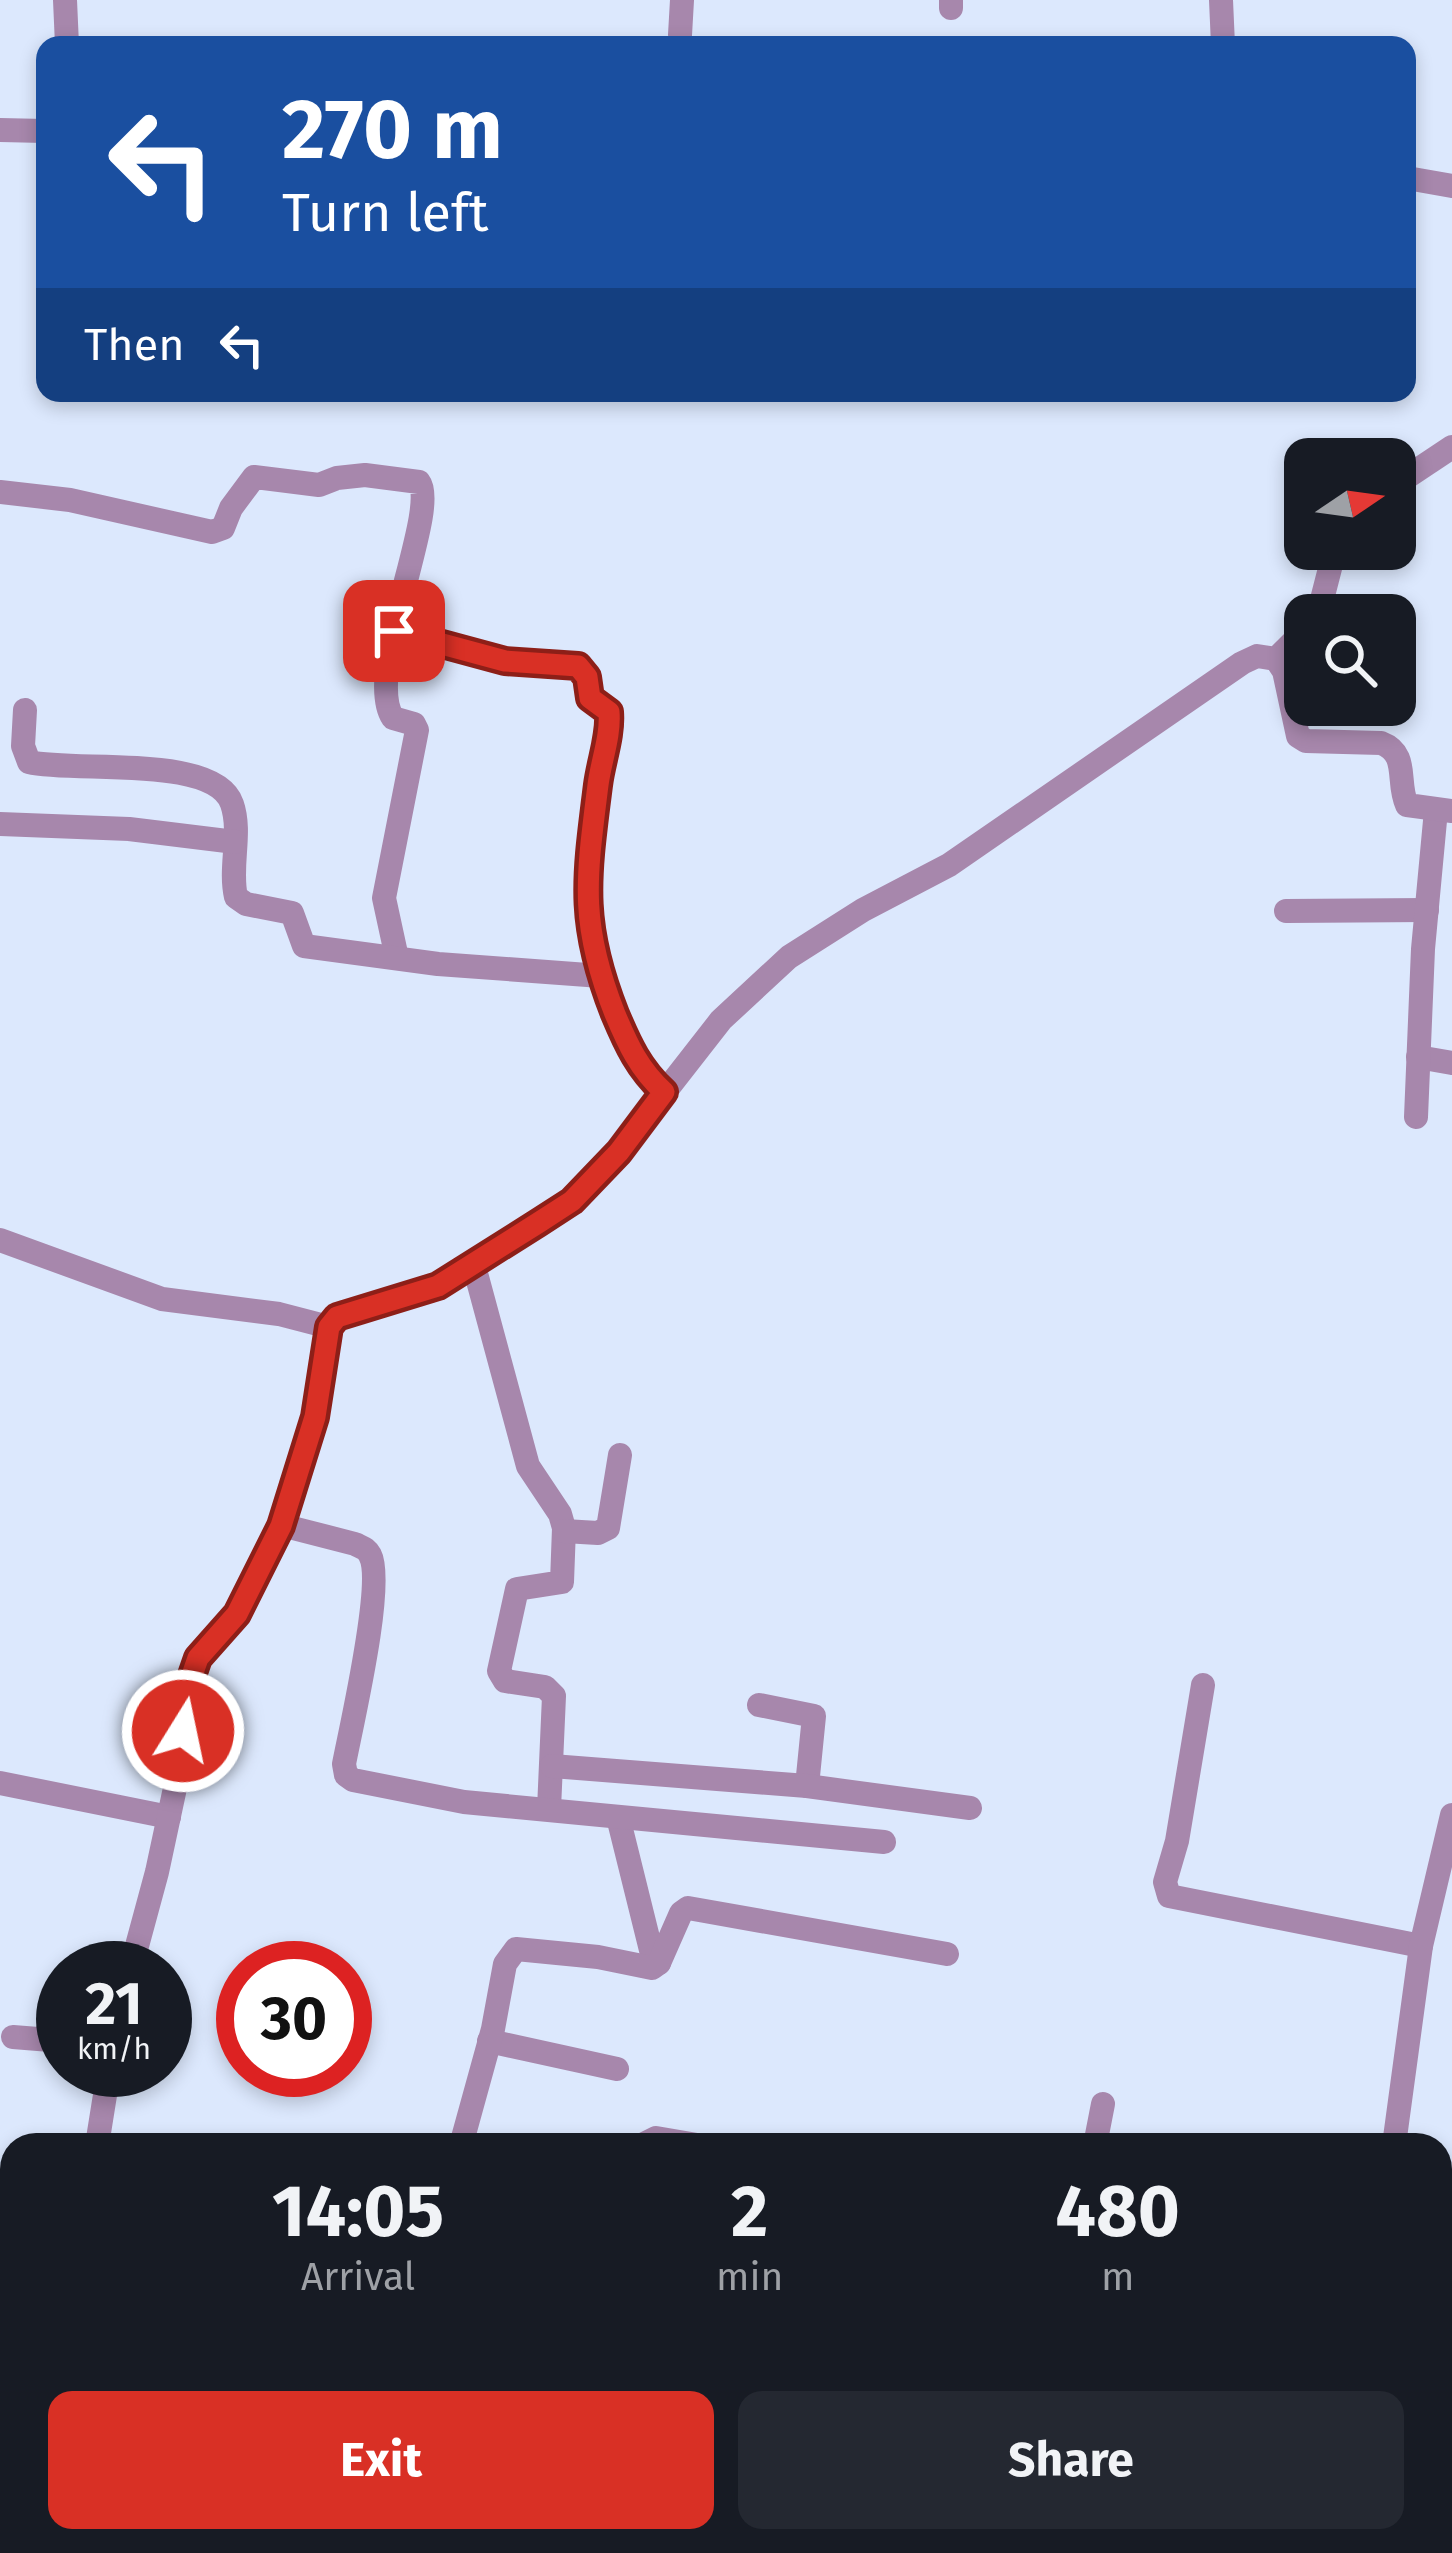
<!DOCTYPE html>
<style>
body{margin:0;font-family:"Fira Sans",sans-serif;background:#242831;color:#f1f3f6;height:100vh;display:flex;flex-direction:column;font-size:45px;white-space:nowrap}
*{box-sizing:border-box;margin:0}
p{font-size:39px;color:#9ea1a6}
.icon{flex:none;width:66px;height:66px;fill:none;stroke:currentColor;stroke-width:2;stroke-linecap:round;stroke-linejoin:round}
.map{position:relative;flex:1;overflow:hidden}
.panel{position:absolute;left:0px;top:2133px;width:1452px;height:420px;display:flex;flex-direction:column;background:#171b24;border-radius:36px 36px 0 0;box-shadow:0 6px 18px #0003}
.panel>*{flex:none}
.guide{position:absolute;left:36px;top:36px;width:1380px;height:366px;border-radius:24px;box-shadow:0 6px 18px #0003;background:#1a4fa0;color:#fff;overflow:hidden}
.needle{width:78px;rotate:77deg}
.buttons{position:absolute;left:1284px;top:438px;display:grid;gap:24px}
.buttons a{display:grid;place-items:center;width:132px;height:132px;border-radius:24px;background:#171b24;box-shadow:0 6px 18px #0003;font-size:60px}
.speed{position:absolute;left:36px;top:1941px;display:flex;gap:24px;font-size:60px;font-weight:700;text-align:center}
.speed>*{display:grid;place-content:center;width:156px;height:156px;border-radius:50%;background:#171b24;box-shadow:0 6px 18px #0003;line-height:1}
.speed small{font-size:30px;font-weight:400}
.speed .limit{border:18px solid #d22;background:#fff;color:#111}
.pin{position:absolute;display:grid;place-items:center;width:102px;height:102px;color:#fff;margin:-51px;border-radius:24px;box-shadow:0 6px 18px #0006}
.me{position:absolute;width:132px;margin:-66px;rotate:10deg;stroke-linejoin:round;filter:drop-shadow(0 0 9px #0008)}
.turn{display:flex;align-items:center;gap:42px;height:252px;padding:0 48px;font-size:54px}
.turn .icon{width:156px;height:156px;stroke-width:2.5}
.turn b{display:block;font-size:84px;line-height:102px}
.then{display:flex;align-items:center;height:114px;padding:0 48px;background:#0003;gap:24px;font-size:45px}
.eta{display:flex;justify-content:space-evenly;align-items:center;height:204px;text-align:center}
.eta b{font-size:72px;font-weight:700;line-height:84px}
.primary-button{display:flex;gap:24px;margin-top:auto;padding:24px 48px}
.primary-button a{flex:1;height:138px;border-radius:24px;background:#d93025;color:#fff;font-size:48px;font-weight:700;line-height:138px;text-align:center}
.primary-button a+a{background:#242831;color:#f1f3f6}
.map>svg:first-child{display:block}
.built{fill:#cad7ee}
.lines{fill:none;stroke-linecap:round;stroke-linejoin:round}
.minor{stroke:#a787ac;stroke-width:24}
.route-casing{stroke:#8d1f18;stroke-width:30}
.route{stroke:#d93025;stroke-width:21}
</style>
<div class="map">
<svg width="1452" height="2553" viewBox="0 0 1452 2553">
<rect width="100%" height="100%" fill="#dce8fd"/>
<!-- built -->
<path class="built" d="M0,2361L12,2362V2541H688V2553H0Z"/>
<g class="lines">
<!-- minor -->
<g class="minor">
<path d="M65,0L67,45"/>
<path d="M951,0V8"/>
<path d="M1221,0L1223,45"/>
<path d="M680,35L682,0"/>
<path d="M0,130L45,131"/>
<path d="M1407,178L1452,186"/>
<path d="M1395,485L1452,447"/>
<path d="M0,492L70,500L212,532L223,528L231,508L254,477L319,485L337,478L365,475L419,482C440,509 363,674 393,718L414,724L417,730L384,898L397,958"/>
<path d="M1318,615L1335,549"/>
<path d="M394,631L505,661L578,666L587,677L590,698L609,712L586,891C588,956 615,1048 664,1092"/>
<path d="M1276,659L1305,630"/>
<path d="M25,710L23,746L29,762C75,773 215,754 232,804C242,833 229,867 236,897L246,904L292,913L304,946L438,964L601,976"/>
<path d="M0,824L129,829L235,842"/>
<path d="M1286,911L1427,910"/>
<path d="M1418,1057L1452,1063"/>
<path d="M1416,1117L1423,949L1436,810"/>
<path d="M0,1240L162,1299L279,1314L329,1327"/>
<path d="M474,1266L528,1466L560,1514L564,1528L562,1582L517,1589L499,1671L505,1681L545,1687L554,1696L549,1809"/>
<path d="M281,1525L315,1416L329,1327L337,1317L438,1286L572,1201L618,1152L721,1020L789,957L863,910L949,865L1242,663L1257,656L1276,659L1284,671L1298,736L1306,741L1381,743C1410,754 1396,782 1407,805L1452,811"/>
<path d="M564,1531L598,1533L608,1528L620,1455"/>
<path d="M1203,1685L1177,1841L1165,1882L1169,1896L1421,1946"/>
<path d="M759,1705L814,1716L807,1786"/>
<path d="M552,1766L807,1786L970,1808"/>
<path d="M0,1783L169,1817"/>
<path d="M618,1817L651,1950L659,1963"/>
<path d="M131,1968L157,1872L178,1774L188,1687L198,1658L237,1614L281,1525L355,1544C363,1548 366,1548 370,1555C385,1583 351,1727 344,1764L346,1775L353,1780L464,1802L884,1842"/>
<path d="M13,2037L63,2041"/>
<path d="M489,2041L617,2069"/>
<path d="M97,2145L109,2070"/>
<path d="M461,2145L493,2029L505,1964L516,1949L598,1957L652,1968L659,1963L681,1913L688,1908L947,1954"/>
<path d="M642,2145L656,2138L697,2145"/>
<path d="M1095,2145L1103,2104"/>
<path d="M1394,2145L1421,1946L1452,1815"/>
<path d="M0,2181L12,2182"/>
<path d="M0,2261L12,2207"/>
<path d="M1440,2276L1452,2281"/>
<path d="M1440,2443L1452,2379"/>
<path d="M1440,2509L1452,2515"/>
<path d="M411,2541L414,2553"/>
<path d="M904,2553L906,2541"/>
<path d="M1322,2553L1343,2541"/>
</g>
</g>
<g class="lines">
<defs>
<path id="route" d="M183,1731L188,1687L198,1658L237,1614L281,1526L315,1417L329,1327L337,1317L438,1286L538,1223L572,1201L619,1152L664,1092C639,1069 628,1045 615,1014C579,923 586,880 598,785C601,761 611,736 609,712L590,698L587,677L578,666L505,661L394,631"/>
</defs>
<!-- route casing -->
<use href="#route" class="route-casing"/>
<!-- route -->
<use href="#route" class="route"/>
</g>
</svg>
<div class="buttons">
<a><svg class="needle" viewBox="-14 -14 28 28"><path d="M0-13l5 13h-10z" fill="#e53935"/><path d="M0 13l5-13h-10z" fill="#9ea1a6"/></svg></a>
<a><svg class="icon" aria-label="search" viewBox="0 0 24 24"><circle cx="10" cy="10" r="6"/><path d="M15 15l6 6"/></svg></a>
</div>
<div class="speed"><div>21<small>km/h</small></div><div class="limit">30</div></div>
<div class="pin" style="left:394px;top:631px;background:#d93025"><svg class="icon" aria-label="arrive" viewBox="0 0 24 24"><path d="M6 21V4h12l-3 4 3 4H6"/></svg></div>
<svg class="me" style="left:183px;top:1731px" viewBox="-20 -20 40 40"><circle r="17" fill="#d93025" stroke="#fff" stroke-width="3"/><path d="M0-11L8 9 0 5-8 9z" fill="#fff"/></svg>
<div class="guide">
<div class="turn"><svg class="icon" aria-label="left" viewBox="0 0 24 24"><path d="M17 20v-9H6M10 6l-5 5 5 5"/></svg><div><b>270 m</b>Turn left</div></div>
<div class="then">Then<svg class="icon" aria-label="left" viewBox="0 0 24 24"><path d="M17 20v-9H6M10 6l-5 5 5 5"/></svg></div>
</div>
<section class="panel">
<div class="eta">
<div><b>14:05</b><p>Arrival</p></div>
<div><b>2</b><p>min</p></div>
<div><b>480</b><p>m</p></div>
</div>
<div class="primary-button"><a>Exit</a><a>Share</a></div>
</section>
</div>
